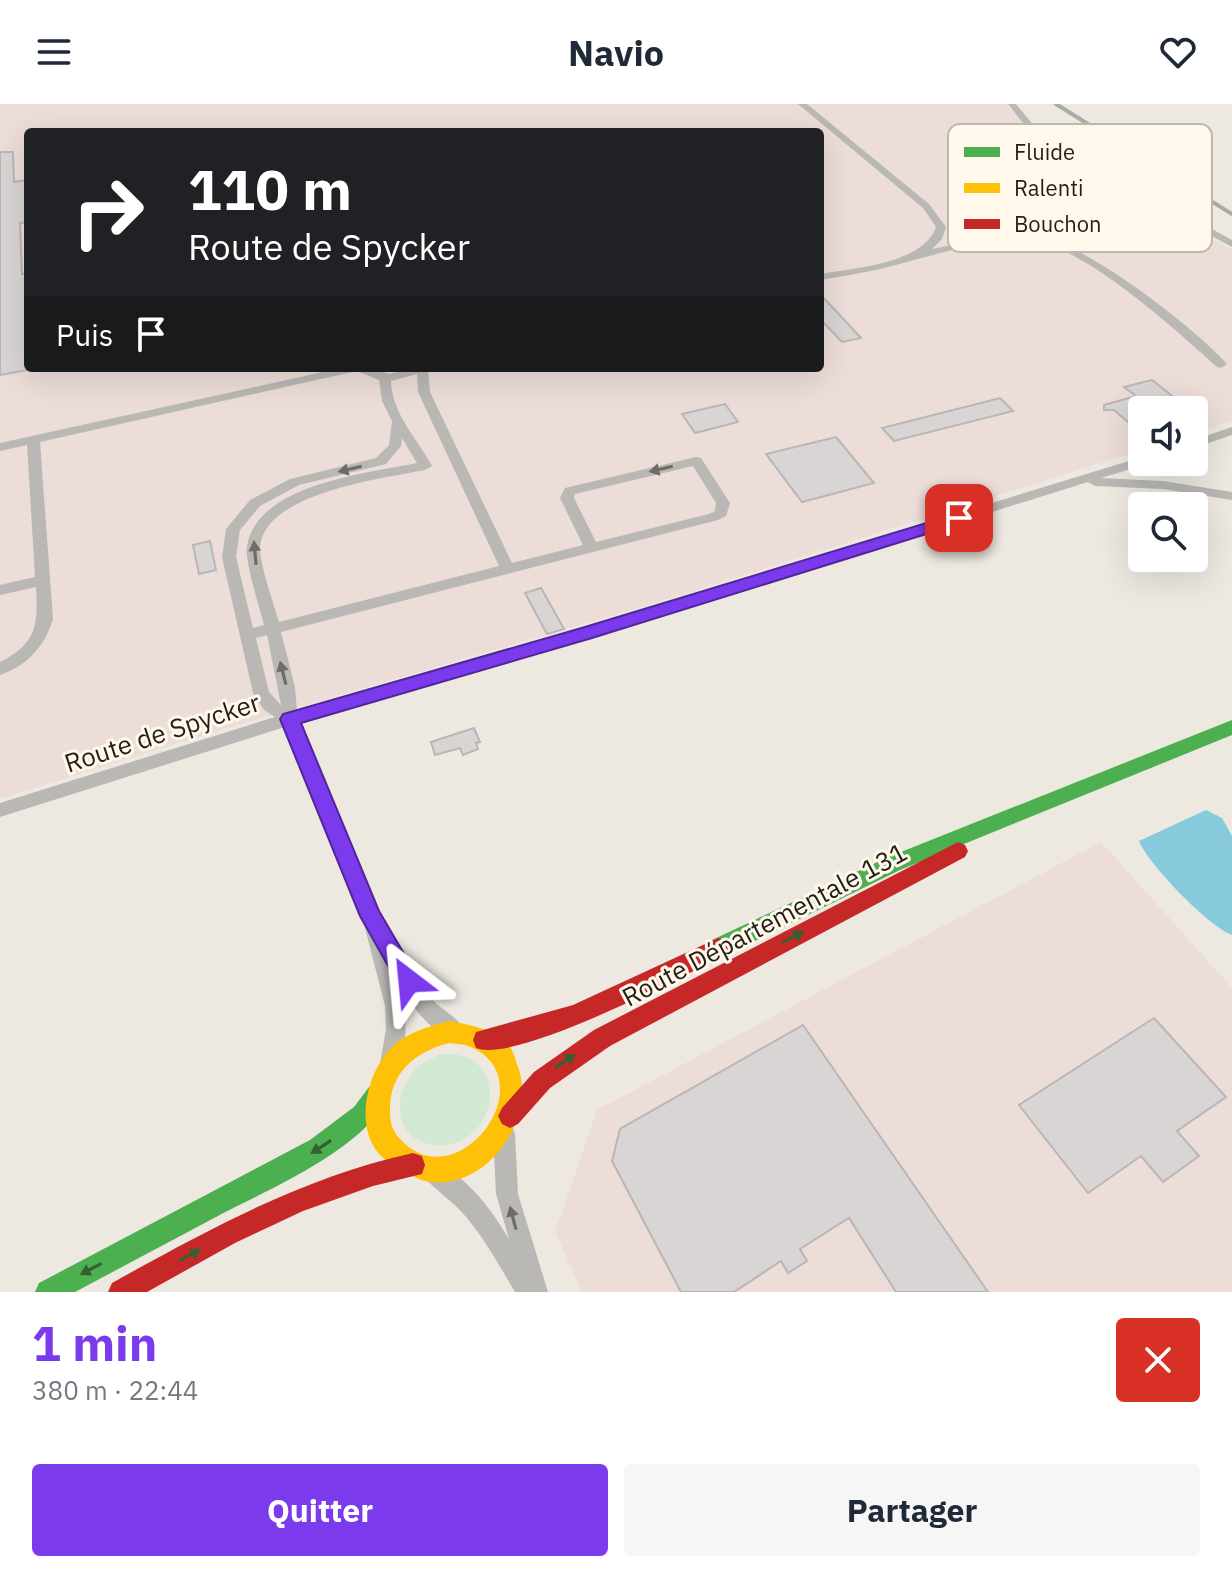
<!DOCTYPE html>
<html lang="fr">
<meta charset="utf-8">
<style>
body{margin:0;font-family:"IBM Plex Sans",sans-serif;background:#f6f6f7;color:#1f2937;height:100vh;display:flex;flex-direction:column;font-size:30px;white-space:nowrap}
*{box-sizing:border-box;margin:0}
p{font-size:26px;color:#747a83}
.icon{flex:none;width:44px;height:44px;fill:none;stroke:currentColor;stroke-width:2;stroke-linecap:round;stroke-linejoin:round}
.map{position:relative;height:1188px;overflow:hidden}
.details{display:flex;flex-direction:column;background:#fff;flex:1}
.details>*{flex:none}
.banner{position:absolute;left:24px;top:24px;width:800px;height:244px;border-radius:8px;box-shadow:0 8px 32px #0002;background:#202124;color:#fff;overflow:hidden}
.tools{position:absolute;left:1128px;top:292px;display:grid;gap:16px}
.tools a{display:grid;place-items:center;width:80px;height:80px;border-radius:8px;background:#fff;box-shadow:0 8px 32px #0002;font-size:40px}
.pin{position:absolute;display:grid;place-items:center;width:68px;height:68px;color:#fff;margin:-34px;border-radius:16px;box-shadow:0 4px 12px #0006}
.me{position:absolute;width:88px;margin:-44px;rotate:331deg;stroke-linejoin:round;filter:drop-shadow(0 0 6px #0008)}
.turn{display:flex;align-items:center;gap:28px;height:168px;padding:0 32px;font-size:36px}
.turn .icon{width:104px;height:104px;stroke-width:2.5}
.turn b{display:block;font-size:56px;line-height:68px}
.then{display:flex;align-items:center;height:76px;padding:0 32px;background:#0003;gap:16px;font-size:30px}
.round{display:grid;place-items:center;flex:none;width:84px;height:84px;border-radius:8px;background:#f6f6f7}
.head{display:flex;align-items:center;justify-content:space-between;height:136px;padding:0 32px}
h1{font-size:48px;font-weight:800;line-height:60px;color:#7c3aed}
.button{display:flex;gap:16px;margin-top:auto;padding:16px 32px}
.button a{flex:1;height:92px;border-radius:8px;background:#7c3aed;color:#fff;font-size:32px;font-weight:800;line-height:92px;text-align:center}
.button a+a{background:#f6f6f7;color:#1f2937}
header{display:flex;justify-content:space-between;align-items:center;height:104px;padding:0 32px;background:#fff;font-size:36px;font-weight:800}
.map>svg:first-child{display:block}
.industrial{fill:#edddd8;fill-rule:evenodd}
.green{fill:#d1e8d2}
.water{fill:#86cadb}
.building{fill:#d9d5d5;stroke:#bab6b5;stroke-width:2}
.lines{fill:none;stroke-linecap:round;stroke-linejoin:round}
.street{fill:#b9b8b5;fill-rule:evenodd}
.fast{fill:#4caf50;fill-rule:evenodd}
.slow{fill:#ffc107;fill-rule:evenodd}
.jam{fill:#c62828;fill-rule:evenodd}
.rail{stroke:#acaaa6;stroke-width:4}
.oneway{fill:#6e6c67}
.oneway2{fill:#356032}
.route{fill:#7c3aed;stroke:#51269a;stroke-width:2}
.labels{text-anchor:middle;dominant-baseline:central;stroke-width:6;stroke-linejoin:round;paint-order:stroke}
.street-label{font-size:26px;fill:#221f19;stroke:#fff8eb}
.key{fill:#fff8eb;stroke:#bdb7ac;stroke-width:2}
.key-label{font-size:22px;fill:#221f19}
</style>
<header><svg class="icon" aria-label="menu" viewBox="0 0 24 24"><path d="M4 6h16M4 12h16M4 18h16"/></svg>Navio<svg class="icon" aria-label="heart" viewBox="0 0 24 24"><path d="M12 20l-8-8c-3-5 5-10 8-4 3-6 11-1 8 4z"/></svg></header>
<div class="map">
<svg width="1232" height="1188" viewBox="0 0 1232 1188">
<rect width="100%" height="100%" fill="#ede9e1"/>
<!-- industrial -->
<g class="industrial">
<path d="M0,0H1006L1028,23L1029,33L1232,146V317L1194,329V306H1142V346L662,497L197,633L0,695ZM28,28H820V264H28Z"/>
<path d="M1101,738L1232,884V1188H582L555,1128L597,1006Z"/>
</g>
<!-- green -->
<path class="green" d="M445,950C512,948 499,1042 439,1041C380,1039 392,959 445,950Z"/>
<!-- water -->
<path class="water" d="M1206,706L1222,714L1232,732V831C1209,823 1148,760 1139,737Z"/>
<!-- building -->
<g class="building">
<path d="M0,48H13L14,78L28,76V118L20,119L22,170L28,169V266L0,271Z"/>
<path d="M820,190L861,234L842,238L820,215Z"/>
<path d="M1152,276L1190,306H1142V330L1114,306H1104V301L1136,292L1124,283Z"/>
<path d="M1000,294L1013,307L894,337L882,324Z"/>
<path d="M725,300L738,318L695,329L682,310Z"/>
<path d="M836,333L874,379L802,398L766,350Z"/>
<path d="M210,437L216,466L199,470L193,441Z"/>
<path d="M541,484L564,525L547,530L525,489Z"/>
<path d="M474,624L480,638L476,639L478,645L463,651L460,644L435,651L431,638Z"/>
<path d="M1154,914L1226,993L1177,1027L1199,1052L1163,1078L1141,1052L1088,1089L1019,1001Z"/>
<path d="M803,921L988,1188H896L849,1114L800,1145L807,1157L788,1169L781,1157L734,1188H681L612,1057L620,1025Z"/>
</g>
<g class="lines">
<!-- street -->
<g class="street">
<path d="M798,0H807L929,100L946,123L942,135L932,145C965,139 1002,126 1035,131C1084,138 1194,223 1227,260L1221,264L1217,263C1177,227 1088,146 1037,138C998,131 930,152 892,162C869,168 844,172 820,176V170C854,164 923,160 936,123L923,104Z"/>
<path d="M1008,0H1016L1044,34L1232,136V143L1038,38Z"/>
<path d="M341,264H368L390,270L411,264H428L430,288L512,459L583,441L560,394L565,384L696,353L701,354L730,399L726,412L718,416L281,528L295,583L297,607L584,524L1142,353V358H1148L1147,360L1101,374L1163,377L1232,388V396L1163,385L1095,382L1088,378L591,533L300,619L384,825L390,827C403,849 413,872 429,892C439,905 459,913 465,927L462,934L455,937C429,926 413,904 399,881C407,909 409,939 397,967L390,970L383,967L380,960L386,925L385,902L362,812L285,623L0,713V699L275,613L264,606L253,589L222,453L226,425L250,396L290,375L376,354L389,341L392,317L382,297L379,276L357,267L40,338L53,515C45,542 27,562 0,571V558C37,539 38,521 36,483L0,491V481L35,473L27,341L0,347V339ZM417,270L418,288L499,462L279,518C274,501 260,460 260,445C261,389 385,374 425,366L432,362C417,334 392,310 391,277ZM402,334L417,359C368,369 257,380 247,442C244,456 260,505 264,521L253,524L236,453L240,426L260,402L299,381L386,360L401,342ZM693,362L716,399L715,407L709,410L596,438L574,394L575,390ZM267,531L281,601L269,588L256,534Z"/>
<path d="M1232,323V331L1194,344V336Z"/>
<path d="M504,1019L512,1022L515,1030L518,1090L548,1188H515C500,1163 486,1137 467,1114C456,1099 425,1079 419,1066L422,1058L430,1055C465,1070 490,1103 509,1135L496,1090L493,1030L496,1022Z"/>
</g>
<!-- fast -->
<g class="fast">
<path d="M1232,616V631L900,766L726,851L718,854L710,851L707,844L710,837L886,754Z"/>
<path d="M377,979L385,983L389,991C366,1045 267,1086 216,1113C169,1138 122,1163 75,1188H35L39,1179L310,1036L354,1003L369,983Z"/>
</g>
<!-- slow -->
<path class="slow" d="M449,917C471,921 495,925 510,943C513,947 515,954 517,960C539,1013 486,1090 425,1077C414,1074 402,1066 392,1060C350,1037 364,969 393,942C408,928 430,922 449,917ZM449,939C457,940 466,940 473,944C545,979 457,1097 400,1035C392,1027 390,1018 390,1007C389,969 415,948 449,939Z"/>
<!-- jam -->
<g class="jam">
<path d="M958,738L965,741L968,747L965,753L610,942L550,984L518,1020L510,1024L502,1020L498,1012L502,1004L534,968L594,926Z"/>
<path d="M718,834L726,837L729,844L726,851C683,872 515,960 476,944L473,936L476,928L573,901Z"/>
<path d="M413,1049L422,1052L425,1061L422,1070L373,1082L303,1107L235,1139L147,1188H108L112,1179C209,1125 304,1073 413,1049Z"/>
</g>
<!-- rail -->
<path class="rail" d="M1056,0L1232,110"/>
</g>
<!-- one-way arrows -->
<defs><path id="oneway-solid" d="M-6-.8H1V-3.2L6.5 0L1 3.2V.8H-6Z" transform="scale(2)"/></defs>
<g class="oneway">
<use href="#oneway-solid" transform="translate(350 365) rotate(167)"/>
<use href="#oneway-solid" transform="translate(661 365) rotate(167)"/>
<use href="#oneway-solid" transform="translate(255 449) rotate(-95)"/>
<use href="#oneway-solid" transform="translate(283 569) rotate(-104)"/>
<use href="#oneway-solid" transform="translate(513 1114) rotate(-105)"/>
</g>
<g class="oneway2">
<use href="#oneway-solid" transform="translate(793 833) rotate(-27)"/>
<use href="#oneway-solid" transform="translate(565 957) rotate(-33)"/>
<use href="#oneway-solid" transform="translate(321 1043) rotate(147)"/>
<use href="#oneway-solid" transform="translate(190 1151) rotate(-28)"/>
<use href="#oneway-solid" transform="translate(91 1165) rotate(152)"/>
</g>
<!-- route -->
<path class="route" d="M959,409L965,411V418L592,534L301,619L379,807L420,877L416,885L409,888L401,885L360,812L280,615L283,610L585,523Z"/>
<g class="labels">
<!-- street labels -->
<g class="street-label">
<text transform="translate(162 628) rotate(-18)">Route de Spycker</text>
<text transform="translate(764 820) rotate(-28)">Route Départementale 131</text>
</g>
</g>
<!-- legend -->
<rect x="948" y="20" width="264" height="128" rx="12" class="key"/>
<rect x="964" y="43" width="36" height="10" fill="#4caf50"/>
<rect x="964" y="79" width="36" height="10" fill="#ffc107"/>
<rect x="964" y="115" width="36" height="10" fill="#c62828"/>
<g class="key-label">
<text x="1014" y="56">Fluide</text>
<text x="1014" y="92">Ralenti</text>
<text x="1014" y="128">Bouchon</text>
</g>
</svg>
<div class="tools">
<a><svg class="icon" aria-label="sound" viewBox="0 0 24 24"><path d="M4 9h4l5-4v14l-5-4H4zM17 9q2 3 0 6"/></svg></a>
<a><svg class="icon" aria-label="search" viewBox="0 0 24 24"><circle cx="10" cy="10" r="6"/><path d="M15 15l6 6"/></svg></a>
</div>
<div class="pin" style="left:959px;top:414px;background:#d93025"><svg class="icon" aria-label="arrive" viewBox="0 0 24 24"><path d="M6 21V4h12l-3 4 3 4H6"/></svg></div>
<svg class="me" style="left:409px;top:877px" viewBox="-20 -20 40 40"><path d="M0-17L14 15 0 8-14 15z" fill="#7c3aed" stroke="#fff" stroke-width="4"/></svg>
<div class="banner">
<div class="turn"><svg class="icon" aria-label="right" viewBox="0 0 24 24"><path d="M7 20v-9h11M14 6l5 5-5 5"/></svg><div><b>110 m</b>Route de Spycker</div></div>
<div class="then">Puis<svg class="icon" aria-label="arrive" viewBox="0 0 24 24"><path d="M6 21V4h12l-3 4 3 4H6"/></svg></div>
</div>
</div>
<section class="details">
<div class="head"><div><h1>1 min</h1><p>380 m · 22:44</p></div><a class="round" style="background:#d93025;color:#fff"><svg class="icon" aria-label="close" viewBox="0 0 24 24"><path d="M6 6l12 12M18 6L6 18"/></svg></a></div>
<div class="button"><a>Quitter</a><a>Partager</a></div>
</section>
